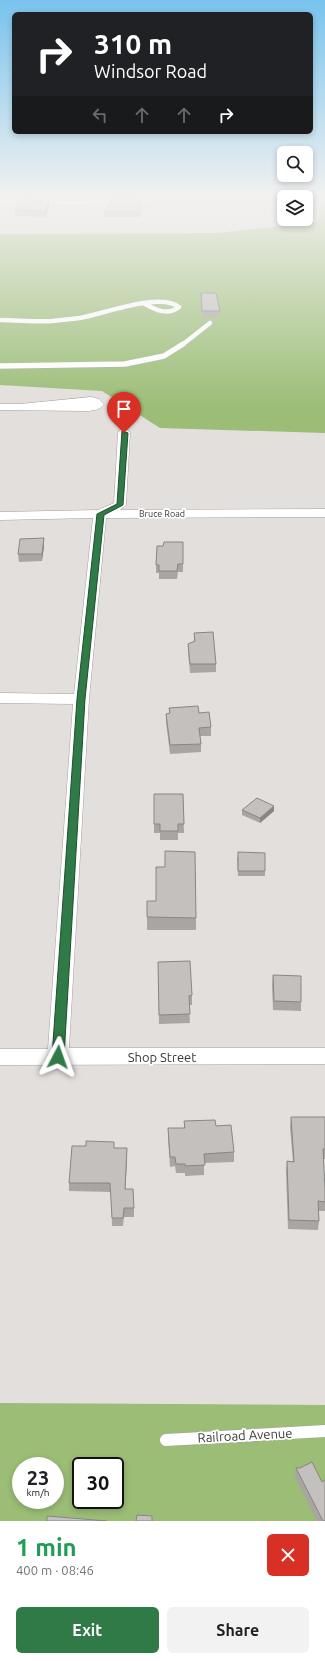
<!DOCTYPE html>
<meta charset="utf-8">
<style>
body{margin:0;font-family:Ubuntu,sans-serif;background:#f2f2f2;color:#202124;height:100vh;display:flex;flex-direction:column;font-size:15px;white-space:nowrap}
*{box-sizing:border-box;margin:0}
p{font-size:13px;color:#757577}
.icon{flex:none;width:22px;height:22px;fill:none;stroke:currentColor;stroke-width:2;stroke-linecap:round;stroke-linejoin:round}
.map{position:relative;height:1521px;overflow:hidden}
.details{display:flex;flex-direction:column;background:#fff;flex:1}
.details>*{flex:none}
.top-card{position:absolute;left:12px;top:12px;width:301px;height:122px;border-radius:6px;box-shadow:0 2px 6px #0003;background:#202124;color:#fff;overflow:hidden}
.buttons{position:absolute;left:277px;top:146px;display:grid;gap:8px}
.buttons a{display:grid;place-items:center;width:36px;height:36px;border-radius:6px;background:#fff;box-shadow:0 2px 6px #0003;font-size:20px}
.speed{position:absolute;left:12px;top:1457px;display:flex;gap:8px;font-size:20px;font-weight:700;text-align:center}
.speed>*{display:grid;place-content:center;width:52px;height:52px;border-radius:50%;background:#fff;box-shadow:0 2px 6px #0003;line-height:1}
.speed small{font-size:10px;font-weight:400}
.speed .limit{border:2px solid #111;border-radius:6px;background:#fff;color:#111}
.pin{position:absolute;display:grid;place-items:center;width:34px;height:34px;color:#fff;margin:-41px -17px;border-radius:50% 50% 50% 0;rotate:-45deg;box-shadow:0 0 4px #0007}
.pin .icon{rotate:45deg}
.me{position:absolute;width:44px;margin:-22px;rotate:4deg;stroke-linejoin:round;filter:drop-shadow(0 0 3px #0008)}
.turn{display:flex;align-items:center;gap:14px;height:84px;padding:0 16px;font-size:18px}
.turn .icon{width:52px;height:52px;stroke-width:2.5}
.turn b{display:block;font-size:28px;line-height:34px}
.lanes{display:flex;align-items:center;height:38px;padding:0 16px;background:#0003;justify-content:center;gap:20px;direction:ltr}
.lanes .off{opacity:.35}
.round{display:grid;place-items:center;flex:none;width:42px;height:42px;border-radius:6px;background:#f2f2f2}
.head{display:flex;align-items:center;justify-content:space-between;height:68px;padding:0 16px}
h1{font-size:24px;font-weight:700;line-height:30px;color:#1e9e55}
.button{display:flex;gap:8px;margin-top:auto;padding:8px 16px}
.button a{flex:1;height:46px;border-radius:6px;background:#307a47;color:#fff;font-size:16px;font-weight:700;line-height:46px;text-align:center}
.button a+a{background:#f2f2f2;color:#202124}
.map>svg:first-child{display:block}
.green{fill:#9bbd76;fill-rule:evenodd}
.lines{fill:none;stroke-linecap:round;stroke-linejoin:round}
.service-far2-casing{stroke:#a3a09e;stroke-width:5}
.service-far1-casing{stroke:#a3a09e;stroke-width:6}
.service-casing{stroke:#a3a09e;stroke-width:13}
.minor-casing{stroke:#a3a09e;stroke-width:1}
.service-far2{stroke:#fff;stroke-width:4.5}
.service-far1{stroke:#fff;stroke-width:5.5}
.service{stroke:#fff;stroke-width:12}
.minor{fill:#fff;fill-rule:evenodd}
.wall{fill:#a8a5a3}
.shaded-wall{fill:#888685}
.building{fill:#c3c0be;stroke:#888685}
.route{fill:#307a47;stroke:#1f4f2e}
.labels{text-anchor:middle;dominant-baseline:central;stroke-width:3.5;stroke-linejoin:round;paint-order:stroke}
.far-street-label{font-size:9px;fill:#3b3939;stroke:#fff}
.near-street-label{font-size:13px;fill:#3b3939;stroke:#fff}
</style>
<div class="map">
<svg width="325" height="1521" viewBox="0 0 325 1521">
<rect width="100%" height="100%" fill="#e3dfdd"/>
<!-- green -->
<g class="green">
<path d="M321,201L325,202V433L160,428L102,391L0,385V234L216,233L318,222Z"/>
<path d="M0,1403L325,1405V1521H0ZM21,1466H55V1500H21ZM81,1466H115V1500H81Z"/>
</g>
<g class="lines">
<defs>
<g id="service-far2">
<path d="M0,320C17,320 35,322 52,321C62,320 71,319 80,318C103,314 160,292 179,307C168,316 156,310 145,304"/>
<path d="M182,345L210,323"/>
</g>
<path id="service-far1" d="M0,366L125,364L164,356L183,344"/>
<path id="service" d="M166,1440L325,1431"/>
<g id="minor">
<path d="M194,197H197L198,199L197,201L75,205L0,204V200L75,201Z"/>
<path d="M91,397L99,399L104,404C100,410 95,410 88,411L0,410V404H20Z"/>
<path d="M124,429L128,430L130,433L126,505L120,510L325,509V517L106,518L89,699L69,1048H325V1064L0,1065V1049H48L73,704L0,703V693L74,694L93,518L0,520V512L98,510L114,503L118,433L120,430Z"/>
</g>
</defs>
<!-- service-far2 casing -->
<use href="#service-far2" class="service-far2-casing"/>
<!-- service-far1 casing -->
<use href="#service-far1" class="service-far1-casing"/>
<!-- service casing -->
<use href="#service" class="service-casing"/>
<!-- minor casing -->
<use href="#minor" class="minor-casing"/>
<!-- service-far2 -->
<use href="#service-far2" class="service-far2"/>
<!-- service-far1 -->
<use href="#service-far1" class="service-far1"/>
<!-- service -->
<use href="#service" class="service"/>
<!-- minor -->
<use href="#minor" class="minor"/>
</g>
<!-- wall -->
<g class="wall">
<path d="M21,195H52L51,199H21Z"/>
<path d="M115,195H142V197L115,198Z"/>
<path d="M49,201V206L46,217L15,216V210Z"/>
<path d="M141,204L140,217H104V212Z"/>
<path d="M201,293L220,311L219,317H202Z"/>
<path d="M44,538V546L42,561L19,562L18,554Z"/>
<path d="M183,542V572H178L177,579H159V573H156V565L163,546Z"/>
<path d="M194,633L216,664V672L190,673L188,652V644L194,641Z"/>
<path d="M169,708L211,727V736H200L201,744V752L170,754L166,722V714L169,713Z"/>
<path d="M154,794H183L184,833H178V840H160V833H154Z"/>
<path d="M274,806V811L260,823L242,815V810Z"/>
<path d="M237,857L265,871V876H238Z"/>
<path d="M147,901L196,918V930H147Z"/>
<path d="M158,971L192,995V1005H189L190,1023L159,1024Z"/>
<path d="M273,975L301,1002V1011L273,1010L272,985Z"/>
<path d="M291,1117H325V1159H323L325,1189V1211H319V1221L318,1230L288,1229L286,1171L287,1161L293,1162L290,1127Z"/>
<path d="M184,1121L216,1126L234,1152V1162L204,1163V1175L185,1176V1173H176L175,1166L170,1167L168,1138V1128H184Z"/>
<path d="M114,1148H127V1157L125,1189L134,1208V1217H124L123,1226H112L111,1192L69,1191V1183Z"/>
<path d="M296,1468L322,1482L325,1521H317L295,1477Z"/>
</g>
<!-- shaded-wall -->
<g class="shaded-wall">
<path d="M49,201V206L46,217L45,211Z"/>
<path d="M44,538V546L42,561V554Z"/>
<path d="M274,806V811L260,823V818Z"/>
<path d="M127,1148V1157L125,1198V1189Z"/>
</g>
<!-- building -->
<g class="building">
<path d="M141,199L140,212H104L111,200Z"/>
<path d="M19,200L49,201L45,211L15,210Z"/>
<path d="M201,293H216L220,311H202Z"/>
<path d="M44,538L42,554H18L20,539Z"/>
<path d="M164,542H183V564H178L177,571H159V565H156L157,546H163Z"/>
<path d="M213,632L216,664H190L188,644L195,641L194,633Z"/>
<path d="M198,706L199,713L209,712L211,727L199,728L201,744L170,745L166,714L170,713L169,708Z"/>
<path d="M154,794H183L184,824H178V831H160V824H154Z"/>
<path d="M257,798L274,806L260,818L242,810Z"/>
<path d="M165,851L195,852L196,918L147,917V901H156V867H165Z"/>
<path d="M238,852L265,853V871H238Z"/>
<path d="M190,961L192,995L189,996L190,1014L159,1015L158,962Z"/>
<path d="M273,975L301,976V1002L274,1001Z"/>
<path d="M291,1117H325V1149H323L325,1189V1202L318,1201L319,1221L289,1220L287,1161L294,1162Z"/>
<path d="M215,1120L216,1126L231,1125L234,1152L204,1154L205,1165L185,1166V1164H176L175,1157H170L168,1128H185L184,1121Z"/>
<path d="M86,1141L114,1142V1148H127L125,1189H133L134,1208H124L123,1218H112L110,1183H69L72,1146H86Z"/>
<path d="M312,1462L322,1482L325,1480V1521H323L296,1468H300Z"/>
<path d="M137,1515L152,1516V1521H136Z"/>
<path d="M47,1516L107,1521H47Z"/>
</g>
<!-- sky -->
<linearGradient id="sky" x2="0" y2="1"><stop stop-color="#78c3ee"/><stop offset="0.48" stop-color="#f2f1f0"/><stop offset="1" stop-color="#f2f1f0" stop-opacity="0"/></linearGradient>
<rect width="325" height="408" fill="url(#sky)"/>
<!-- route -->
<path class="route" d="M122,431L128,433L123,505L104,515L85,699L64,1057L62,1060L58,1062L54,1060L52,1057L77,699L97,514L117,504Z"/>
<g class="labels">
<!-- far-street labels -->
<g class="far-street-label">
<text x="162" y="514">Bruce Road</text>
</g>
<!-- near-street labels -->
<g class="near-street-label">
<text x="162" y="1057">Shop Street</text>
<text transform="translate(245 1435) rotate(-3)">Railroad Avenue</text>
</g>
</g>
</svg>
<div class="buttons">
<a><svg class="icon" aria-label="search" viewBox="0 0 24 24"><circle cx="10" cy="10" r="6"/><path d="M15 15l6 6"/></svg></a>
<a><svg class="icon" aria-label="layers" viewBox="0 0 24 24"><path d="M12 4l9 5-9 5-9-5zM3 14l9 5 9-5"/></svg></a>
</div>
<div class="speed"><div>23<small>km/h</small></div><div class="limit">30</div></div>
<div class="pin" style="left:124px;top:433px;background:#d93025"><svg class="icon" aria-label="arrive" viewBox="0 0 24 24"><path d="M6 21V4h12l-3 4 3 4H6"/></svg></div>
<svg class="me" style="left:58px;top:1057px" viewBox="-20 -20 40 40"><path d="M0-17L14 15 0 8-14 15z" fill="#307a47" stroke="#fff" stroke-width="4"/></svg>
<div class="top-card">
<div class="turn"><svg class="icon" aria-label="right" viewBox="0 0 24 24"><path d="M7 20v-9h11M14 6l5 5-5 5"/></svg><div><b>310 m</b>Windsor Road</div></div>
<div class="lanes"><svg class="icon off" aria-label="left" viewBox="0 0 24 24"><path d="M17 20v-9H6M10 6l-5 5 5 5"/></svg><svg class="icon off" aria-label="ahead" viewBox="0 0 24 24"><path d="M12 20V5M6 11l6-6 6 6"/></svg><svg class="icon off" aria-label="ahead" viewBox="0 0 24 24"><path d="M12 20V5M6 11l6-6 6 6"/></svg><svg class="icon" aria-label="right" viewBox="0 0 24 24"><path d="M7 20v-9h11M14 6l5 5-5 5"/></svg></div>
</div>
</div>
<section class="details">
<div class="head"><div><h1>1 min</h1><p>400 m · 08:46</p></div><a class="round" style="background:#d93025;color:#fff"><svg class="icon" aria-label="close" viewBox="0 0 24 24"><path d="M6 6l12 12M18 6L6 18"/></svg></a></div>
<div class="button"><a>Exit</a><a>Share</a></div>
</section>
